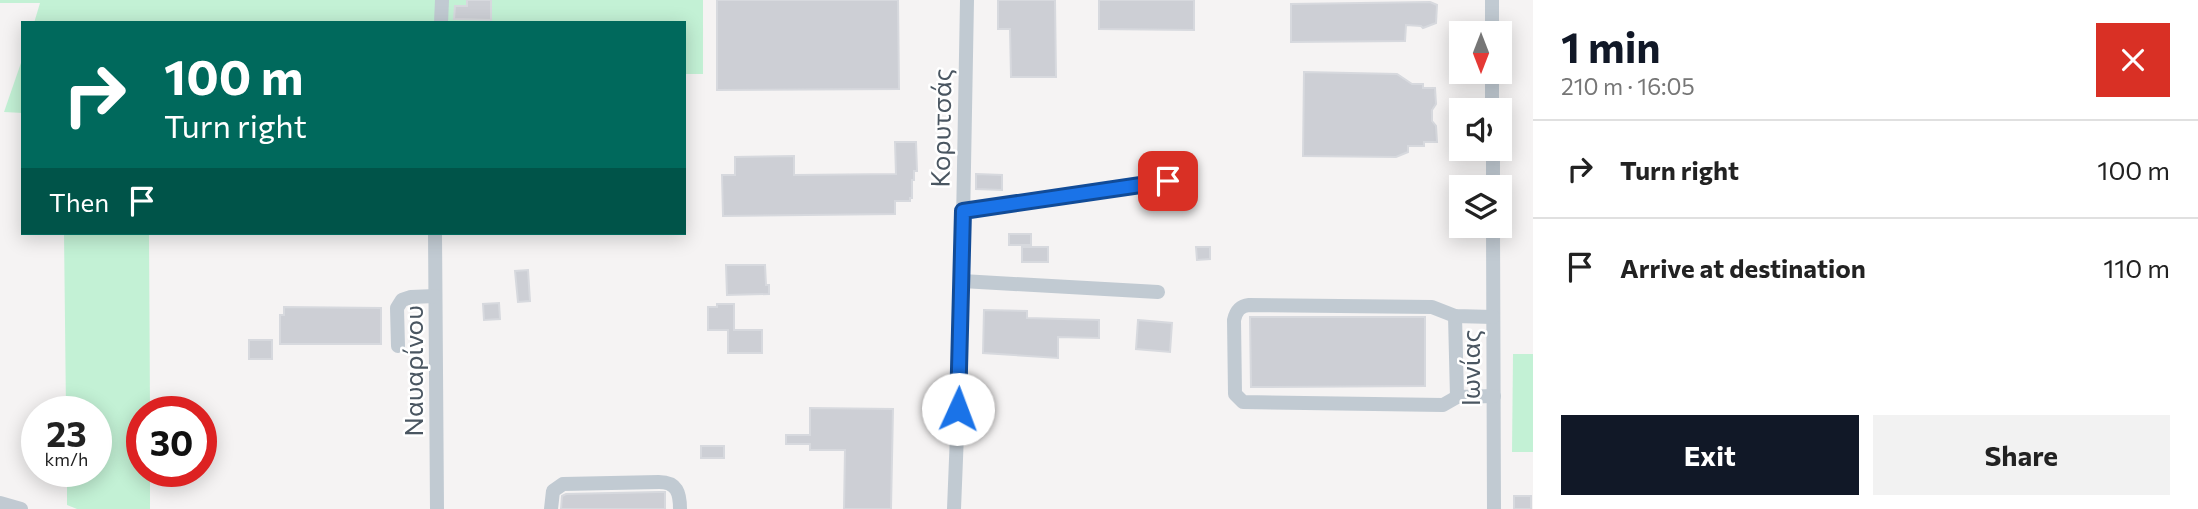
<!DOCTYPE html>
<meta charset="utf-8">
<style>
body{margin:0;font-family:Commissioner,sans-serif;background:#f2f2f2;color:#222;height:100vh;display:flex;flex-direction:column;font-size:26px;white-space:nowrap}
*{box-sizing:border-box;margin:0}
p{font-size:23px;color:#767676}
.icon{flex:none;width:38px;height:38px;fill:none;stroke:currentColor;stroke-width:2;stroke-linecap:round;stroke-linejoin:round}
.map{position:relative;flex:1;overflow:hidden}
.panel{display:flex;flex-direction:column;background:#fff;width:665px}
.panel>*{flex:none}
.hud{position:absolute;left:21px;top:21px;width:665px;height:214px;border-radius:0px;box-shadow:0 4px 18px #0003;background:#00695c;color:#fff;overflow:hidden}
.needle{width:46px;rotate:180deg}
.tools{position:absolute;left:1449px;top:21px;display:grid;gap:14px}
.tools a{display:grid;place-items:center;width:63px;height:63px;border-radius:0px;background:#fff;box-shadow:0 4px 18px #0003;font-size:35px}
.speed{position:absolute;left:21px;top:396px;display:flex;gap:14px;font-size:35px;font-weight:700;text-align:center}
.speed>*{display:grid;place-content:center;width:91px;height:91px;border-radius:50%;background:#fff;box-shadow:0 4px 18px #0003;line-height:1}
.speed small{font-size:18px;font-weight:400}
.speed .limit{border:10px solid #d22;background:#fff;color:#111}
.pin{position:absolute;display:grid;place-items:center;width:60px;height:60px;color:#fff;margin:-30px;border-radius:14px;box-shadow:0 4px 10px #0006}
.me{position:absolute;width:77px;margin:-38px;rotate:2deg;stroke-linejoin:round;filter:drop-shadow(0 0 5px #0008)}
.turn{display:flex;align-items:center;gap:24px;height:147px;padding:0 28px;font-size:32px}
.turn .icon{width:91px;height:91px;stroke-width:2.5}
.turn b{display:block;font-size:49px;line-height:60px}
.then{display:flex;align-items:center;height:66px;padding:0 28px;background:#0003;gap:14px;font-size:26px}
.round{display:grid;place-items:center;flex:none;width:74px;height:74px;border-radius:0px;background:#f2f2f2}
.overview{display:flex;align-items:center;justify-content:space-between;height:119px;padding:0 28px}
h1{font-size:42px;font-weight:700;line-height:52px;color:#111827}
.button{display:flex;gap:14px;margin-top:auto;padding:14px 28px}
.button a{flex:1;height:80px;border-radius:0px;background:#111827;color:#fff;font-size:28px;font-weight:700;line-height:80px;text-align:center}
.button a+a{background:#f2f2f2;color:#222}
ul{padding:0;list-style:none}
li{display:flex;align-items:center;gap:21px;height:98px;padding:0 28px;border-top:2px solid #e0e0e0}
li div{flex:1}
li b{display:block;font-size:26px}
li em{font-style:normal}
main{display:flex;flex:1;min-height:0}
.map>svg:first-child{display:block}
.green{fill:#c3f1d5}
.building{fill:#cdcfd5;stroke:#d7d9de;stroke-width:2}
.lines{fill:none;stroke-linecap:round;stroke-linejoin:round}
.minor{stroke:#c1cad2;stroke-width:14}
.route-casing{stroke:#114b97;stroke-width:18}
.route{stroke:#1a73e8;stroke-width:12}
.labels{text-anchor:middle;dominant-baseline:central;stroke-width:5;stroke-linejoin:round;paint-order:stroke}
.street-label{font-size:26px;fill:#4a5661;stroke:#fff}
</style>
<main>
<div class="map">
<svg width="1533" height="509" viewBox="0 0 1533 509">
<rect width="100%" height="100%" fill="#f5f3f3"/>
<!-- green -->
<g class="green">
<path d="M0,0H703V74H684V23H34L40,3H0Z"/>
<path d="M23,57V113L4,112Z"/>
<path d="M64,233H149L150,411H142V471H150V509H77L67,505V471H96V411H66Z"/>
<path d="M1513,354H1533V452H1512Z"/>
</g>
<!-- building -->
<g class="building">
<path d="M467,0H491V20L454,19L455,6H467Z"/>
<path d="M717,0H898L899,89L717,90Z"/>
<path d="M998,0H1055L1056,77H1011L1010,29H998Z"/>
<path d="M1099,0H1194V30L1099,29Z"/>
<path d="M1430,2L1437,5L1436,23L1423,28L1421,26L1406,25L1405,41L1291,42V4Z"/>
<path d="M1304,72L1397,74L1412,84H1423V88H1435L1436,104L1432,110V121L1436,126L1437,142H1424V146H1408V152L1396,157L1303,156Z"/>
<path d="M895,142H916L917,171H914V180H912V198H910V201H895V214L723,216L722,175H735V157L794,156V175L896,174Z"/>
<path d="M976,174L1002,175V190L976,189Z"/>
<rect x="1009" y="234" width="22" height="11"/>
<rect x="1022" y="247" width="26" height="15"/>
<path d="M1196,247H1210V259L1197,260Z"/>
<path d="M726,265H765L766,285H769V294L727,295Z"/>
<path d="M528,270L530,301L518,302L515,271Z"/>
<path d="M499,303L500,319L484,320L483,304Z"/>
<path d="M717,304H734V330H762V353H728V330H708V307H717Z"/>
<path d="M284,307L381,308V344H280V315H284Z"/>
<path d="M984,310L1027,311V318L1099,320V338L1058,337V358L983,353Z"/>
<path d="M1250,317H1425V386L1251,387Z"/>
<path d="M1138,320L1172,323L1170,352L1136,349Z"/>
<rect x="249" y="340" width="23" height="19"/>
<path d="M810,408L893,409L891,509H844L845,450H810V444H786V435H810Z"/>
<rect x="701" y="446" width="23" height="12"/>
<path d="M659,492H665V509H561L562,496L566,494Z"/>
<rect x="1514" y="496" width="17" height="13"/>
</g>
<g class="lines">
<!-- minor -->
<g class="minor">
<path d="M1492,0V33"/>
<path d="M441,23L442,0"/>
<path d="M1492,72V110"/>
<path d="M1493,149V187"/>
<path d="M963,211L1168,182"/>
<path d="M1493,226L1494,509"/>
<path d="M435,233L437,509"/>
<path d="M962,281L1158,292"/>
<path d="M1455,316L1457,397"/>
<path d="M1493,317L1455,316L1432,307L1249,305C1240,306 1236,311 1234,320L1235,394L1243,402L1443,405L1457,397L1494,396"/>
<path d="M398,346L397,308L402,300L411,297L435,296"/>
<path d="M0,503L21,509"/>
<path d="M551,509L553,491L563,484L659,482C677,482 680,493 680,509"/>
<path d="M954,509L961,334L967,0"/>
</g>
</g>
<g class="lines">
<defs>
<path id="route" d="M958,409L963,211L1168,181"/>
</defs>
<!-- route casing -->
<use href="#route" class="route-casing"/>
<!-- route -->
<use href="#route" class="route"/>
</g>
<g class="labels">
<!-- street labels -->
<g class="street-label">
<text transform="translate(940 128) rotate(-89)">Κορυτσάς</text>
<text transform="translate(1469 368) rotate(-90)">Ιωνίας</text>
<text transform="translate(412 371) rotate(-90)">Ναυαρίνου</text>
</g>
</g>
</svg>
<div class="tools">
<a><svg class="needle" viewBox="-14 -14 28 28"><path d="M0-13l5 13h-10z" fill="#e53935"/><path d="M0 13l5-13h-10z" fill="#767676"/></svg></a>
<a><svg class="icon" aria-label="sound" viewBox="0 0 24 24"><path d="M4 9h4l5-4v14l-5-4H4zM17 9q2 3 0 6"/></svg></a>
<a><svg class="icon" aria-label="layers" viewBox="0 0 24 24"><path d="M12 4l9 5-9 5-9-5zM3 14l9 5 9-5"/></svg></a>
</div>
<div class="speed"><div>23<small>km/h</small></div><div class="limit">30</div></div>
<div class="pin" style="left:1168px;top:181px;background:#d93025"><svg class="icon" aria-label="arrive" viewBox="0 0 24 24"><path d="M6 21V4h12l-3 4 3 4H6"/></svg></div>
<svg class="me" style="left:958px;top:409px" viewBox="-20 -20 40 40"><circle r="19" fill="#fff"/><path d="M0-13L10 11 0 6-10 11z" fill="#1a73e8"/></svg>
<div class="hud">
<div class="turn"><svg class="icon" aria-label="right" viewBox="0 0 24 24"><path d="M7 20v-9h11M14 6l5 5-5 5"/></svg><div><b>100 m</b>Turn right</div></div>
<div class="then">Then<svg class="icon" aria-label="arrive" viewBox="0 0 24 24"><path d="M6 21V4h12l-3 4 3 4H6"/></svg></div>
</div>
</div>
<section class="panel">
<div class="overview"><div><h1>1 min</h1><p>210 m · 16:05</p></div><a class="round" style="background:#d93025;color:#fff"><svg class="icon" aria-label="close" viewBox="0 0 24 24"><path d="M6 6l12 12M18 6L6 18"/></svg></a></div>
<ul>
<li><svg class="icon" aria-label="right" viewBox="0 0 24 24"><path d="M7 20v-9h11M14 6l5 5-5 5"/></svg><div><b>Turn right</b></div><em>100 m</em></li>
<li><svg class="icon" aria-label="arrive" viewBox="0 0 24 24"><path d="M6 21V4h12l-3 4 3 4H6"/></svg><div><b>Arrive at destination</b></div><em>110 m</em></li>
</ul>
<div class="button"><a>Exit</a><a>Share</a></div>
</section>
</main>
